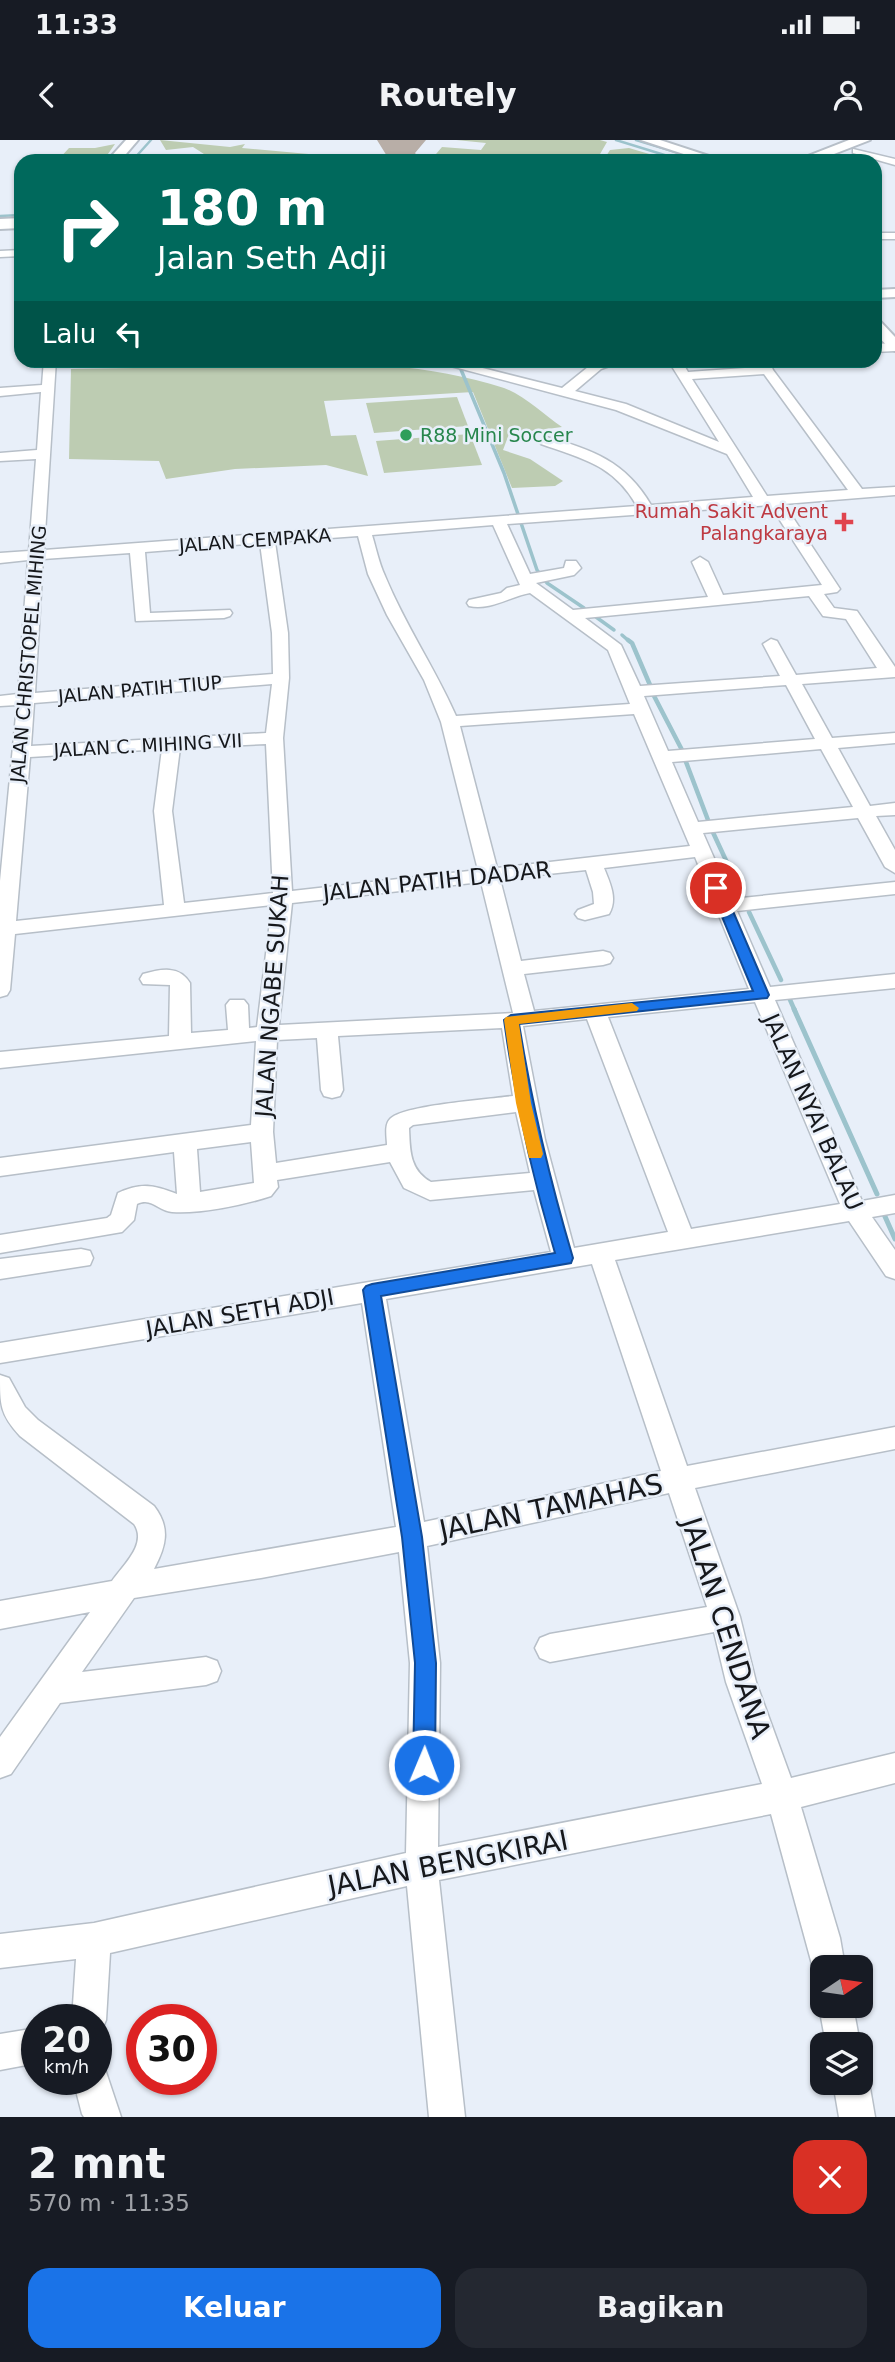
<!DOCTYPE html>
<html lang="id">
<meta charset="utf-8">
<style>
body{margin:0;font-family:"DejaVu Sans",sans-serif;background:#242831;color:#f1f3f6;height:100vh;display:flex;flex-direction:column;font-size:26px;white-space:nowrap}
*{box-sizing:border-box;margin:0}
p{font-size:23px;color:#9ea1a6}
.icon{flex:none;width:38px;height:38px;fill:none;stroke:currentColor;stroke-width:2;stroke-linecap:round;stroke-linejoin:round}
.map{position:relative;height:1977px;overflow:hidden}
.side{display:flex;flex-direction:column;background:#171b24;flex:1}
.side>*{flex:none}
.guide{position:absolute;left:14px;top:14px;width:868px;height:214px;border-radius:21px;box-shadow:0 2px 5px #0004;background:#00695c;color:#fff;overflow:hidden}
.needle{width:46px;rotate:77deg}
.tools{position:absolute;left:810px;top:1815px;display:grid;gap:14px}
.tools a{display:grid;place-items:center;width:63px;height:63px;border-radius:14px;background:#171b24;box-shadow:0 2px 5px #0004;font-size:35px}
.speed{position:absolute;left:21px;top:1864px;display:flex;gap:14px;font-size:35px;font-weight:700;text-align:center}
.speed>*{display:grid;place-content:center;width:91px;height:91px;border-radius:50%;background:#171b24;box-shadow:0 2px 5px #0004;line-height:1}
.speed small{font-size:18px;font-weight:400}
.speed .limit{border:10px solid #d22;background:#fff;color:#111}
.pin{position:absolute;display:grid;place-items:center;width:60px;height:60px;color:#fff;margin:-30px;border:4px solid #fff;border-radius:50%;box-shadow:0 2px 7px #0007}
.me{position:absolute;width:77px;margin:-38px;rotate:1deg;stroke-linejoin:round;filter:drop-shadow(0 0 5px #0008)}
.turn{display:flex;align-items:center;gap:24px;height:147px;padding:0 28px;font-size:32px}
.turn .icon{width:91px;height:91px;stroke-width:2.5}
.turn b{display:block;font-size:49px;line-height:60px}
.then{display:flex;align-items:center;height:66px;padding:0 28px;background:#0003;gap:14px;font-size:26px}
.round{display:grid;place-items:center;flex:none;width:74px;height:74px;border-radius:21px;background:#242831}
.summary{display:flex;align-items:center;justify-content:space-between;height:119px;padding:0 28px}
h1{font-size:42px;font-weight:700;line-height:52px}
.primary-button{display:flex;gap:14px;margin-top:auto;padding:14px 28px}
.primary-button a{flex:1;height:80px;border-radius:21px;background:#1a73e8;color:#fff;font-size:28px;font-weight:700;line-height:80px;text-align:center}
.primary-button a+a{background:#242831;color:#f1f3f6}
.status{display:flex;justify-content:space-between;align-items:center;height:49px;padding:0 35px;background:#171b24;direction:ltr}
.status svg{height:19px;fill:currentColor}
header{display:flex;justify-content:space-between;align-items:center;height:91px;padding:0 28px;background:#171b24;font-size:32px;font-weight:700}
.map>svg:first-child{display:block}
.green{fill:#bdccb2}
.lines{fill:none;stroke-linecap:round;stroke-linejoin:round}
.stream-far3{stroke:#9cc3cc;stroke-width:2.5}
.stream-far2{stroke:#9cc3cc;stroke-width:3.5}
.stream-far1{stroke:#9cc3cc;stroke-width:4.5}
.stream{stroke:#9cc3cc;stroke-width:5}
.building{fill:#b8aea7}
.minor-casing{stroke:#b7bfc8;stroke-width:3}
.major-casing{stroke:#b7bfc8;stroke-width:4}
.highway-casing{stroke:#b7bfc8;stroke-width:4}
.minor{fill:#fff;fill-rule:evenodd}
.major{fill:#fff;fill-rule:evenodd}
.highway{fill:#fff;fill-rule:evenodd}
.route{fill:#1a73e8;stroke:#114b97;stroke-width:2}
.slow{fill:#f59e0b}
.leisure-dot{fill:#2e9e5b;stroke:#e8eff9;stroke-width:2.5}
.health-dot{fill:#e0444e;stroke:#e8eff9;stroke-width:2.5}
.labels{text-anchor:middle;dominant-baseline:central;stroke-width:5;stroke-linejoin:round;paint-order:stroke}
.far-leisure-label{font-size:19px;fill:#27864d;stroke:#e8eff9;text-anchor:start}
.far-health-label{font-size:19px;fill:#be3a42;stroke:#e8eff9;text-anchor:end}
.far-street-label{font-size:19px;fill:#16181c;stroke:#e8eff9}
.street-label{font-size:23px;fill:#16181c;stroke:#e8eff9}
.near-street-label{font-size:28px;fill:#16181c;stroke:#e8eff9}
</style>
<div class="status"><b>11:33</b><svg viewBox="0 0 49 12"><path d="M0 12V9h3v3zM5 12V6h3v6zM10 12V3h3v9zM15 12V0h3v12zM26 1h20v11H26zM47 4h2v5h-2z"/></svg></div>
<header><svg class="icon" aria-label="back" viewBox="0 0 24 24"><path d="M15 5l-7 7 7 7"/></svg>Routely<svg class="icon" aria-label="person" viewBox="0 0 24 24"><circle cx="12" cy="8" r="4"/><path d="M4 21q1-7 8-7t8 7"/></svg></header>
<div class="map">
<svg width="895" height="1977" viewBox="0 0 895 1977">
<rect width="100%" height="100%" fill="#e8eff9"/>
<!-- green -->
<g class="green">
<path d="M160,0L230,7L245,4L242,8L352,18L355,21H215L193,7L166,10Z"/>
<path d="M456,0H600L607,2L596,21H433L430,15L436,14L442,7L481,10L486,3Z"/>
<path d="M115,4L103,21L59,19L69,8H95Z"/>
<path d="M629,8L673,21H603L610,10Z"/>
<path d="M226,221C318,220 416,220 504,248C524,255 544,275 562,287L509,294L503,310L530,319L563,341L555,346L512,348L473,252L324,261L331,296L356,295L368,336L326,325L235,329L166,339L159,321L69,319L71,229L196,227Z"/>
<path d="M457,257L468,286L374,293L366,263Z"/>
<path d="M470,294L482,325L384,333L376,301Z"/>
</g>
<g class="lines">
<!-- stream-far3 -->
<g class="stream-far3">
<path d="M616,0L684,21"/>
<path d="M636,0L705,21"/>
<path d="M132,21L151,0"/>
<path d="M0,76L21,75"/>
</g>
<!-- stream-far2 -->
<g class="stream-far2">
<path d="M457,220L504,333L537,430L547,443L584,468"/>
<path d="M596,477L614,490"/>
<path d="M622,495L630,502"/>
</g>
<!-- stream-far1 -->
<g class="stream-far1">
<path d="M628,500L632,503L650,545"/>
<path d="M653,554L682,610"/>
<path d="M686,622L708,680"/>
<path d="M710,686L743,757"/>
<path d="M749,772L781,840"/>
<path d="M787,853L795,871"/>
</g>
<!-- stream -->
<g class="stream">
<path d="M794,869L877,1054"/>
<path d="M883,1072L895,1099"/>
</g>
</g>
<!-- building -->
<path class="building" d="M377,0H426L415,13L421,21H390Z"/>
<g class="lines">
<defs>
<g id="minor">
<path d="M853,9L895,19V25L853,13Z"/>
<rect x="875" y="93" width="20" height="6"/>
<path d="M21,110V116L0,117V111Z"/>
<path d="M895,203V211L875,212V204Z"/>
<path d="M44,220H56L44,410L637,366C614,325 583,319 541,304L539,301L546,297C592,309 626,322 651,365L753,357L727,314L616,270L428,220H451L562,248L593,223L626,220L601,229L575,251L626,264L719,302L668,220H681L688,232L759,227L757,220H769L773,230L862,349L895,347V355L784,364L840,449L837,452L824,454L834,468L857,471L895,527V537L802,544L832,598L895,593V603L838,608L870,666L895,663V675L876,676L895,710V733L885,727L858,678L703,693L732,759L895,742V754L737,771L770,847L895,834V848L775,860L862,1061L895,1055V1073L872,1077L895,1110V1139L886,1136L849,1081L615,1120L687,1326L895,1287V1309L695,1348L740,1477L756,1542L791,1638L895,1613V1643L801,1667L840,1798L845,1827H822V1842L816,1839L771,1674L439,1740L465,1977H429L407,1746L110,1813L106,1880L101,1892L96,1894V1880H72L76,1819L0,1828V1794L94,1783L406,1713L410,1523L399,1412L261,1438L134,1458L82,1532L206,1517L217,1521L221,1531L217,1541L206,1545L60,1563L11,1634L0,1638V1597L90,1472L0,1489V1461L112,1441C122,1426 148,1404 134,1384L20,1296C0,1274 0,1265 0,1235L9,1238L25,1267L38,1280L154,1366C171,1388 166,1406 154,1429L396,1387L362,1163L0,1223V1203L551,1112L534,1050L430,1060L404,1048L390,1022L277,1040L278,1047L271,1056C244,1065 201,1074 172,1072C158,1071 152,1057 137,1064L134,1080L122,1092L0,1113V1095L107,1078L111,1075L118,1053C141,1042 154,1045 177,1054L174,1012L0,1036V1018L251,985L256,901L0,928V912L169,896L170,845L143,844L140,839L143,834C161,829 179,825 190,843L191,893L228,890L226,865L230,860H244L248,865L249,888L257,887L272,765L15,794L10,850L7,855L0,857V741L17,565L0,566V556L18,554L28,420L0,423V413L29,411L36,319L0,321V313L37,310L41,252L0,256V248L42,245ZM764,234L848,350L767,356L692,239ZM770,365L822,445L723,455L708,422L700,417L692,422L708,457L573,470L536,443L574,435L581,428L576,421H566L564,428L530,434L507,384ZM493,385L520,445L507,448L501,453L469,460L467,463L469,466C490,471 511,456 530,453L608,510L630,564L456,576C435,528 405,485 385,436C379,423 376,408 372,395ZM358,396L368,434L387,475L424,540L441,582L478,730L292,751L283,598L289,538L288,493L275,402ZM260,403L272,493L273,534L35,553L43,419L130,413L136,481L224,478L230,476L232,473L230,470L150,473L145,412ZM809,456L823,476L846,479L877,528L796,535L777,501L771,499L763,504L780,536L640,546L621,505L585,478ZM272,544L266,593L31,606L34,563ZM786,545L815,599L668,611L644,556ZM634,574L690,706L497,728L460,586ZM266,604L273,753L184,763L172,671L180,608ZM162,609L154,671L164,765L16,781L30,617ZM821,609L853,667L698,682L672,622ZM695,717L749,849L534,871L524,834L603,825L610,823L613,818L610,813L603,811L521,821L500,739L586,730L593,752L594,764L578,770L575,774L578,778L585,780L609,774C618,759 610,743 604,728ZM481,742L513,873L279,885L292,763ZM755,862L840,1064L691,1089L608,877ZM587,879L668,1092L574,1108L545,1000L523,886ZM502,888L513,956C491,959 402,965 390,979C384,985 387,998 387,1005L276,1023L273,992L277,900L317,898L321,950L324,956L332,958L340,956L343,950L338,896ZM516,972L530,1033L431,1042C409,1030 410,1009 409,988L413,985ZM251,1002L254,1043L200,1052L197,1009ZM592,1124L661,1331L424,1382L386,1159ZM669,1353L707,1467L550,1494L540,1498L535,1508L540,1518L550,1522L714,1492L726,1542L762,1644L438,1707L440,1523L427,1406Z"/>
<path d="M81,1109L90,1111L93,1118L90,1125L0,1139V1119Z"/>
<path d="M822,1857V1866H853L860,1904H826L819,1866Z"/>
<path d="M37,1888V1923L0,1930V1894Z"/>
<path d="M96,1923L104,1926L121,1977H84L82,1974L73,1939H96Z"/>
<path d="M861,1928L869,1942L875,1977H839L833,1942H861Z"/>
</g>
<g id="major">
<path d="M126,0H138L120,21H107Z"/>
<path d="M641,0H660L724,21H705Z"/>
<path d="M895,149V157L875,158V150Z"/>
<path d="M875,180L880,181L895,197V211L890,209L875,193Z"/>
</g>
<g id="highway">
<path d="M849,0H870L816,21H795Z"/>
<path d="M21,78V88L0,89V79Z"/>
</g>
</defs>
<!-- minor casing -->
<use href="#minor" class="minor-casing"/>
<!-- major casing -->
<use href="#major" class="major-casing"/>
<!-- highway casing -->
<use href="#highway" class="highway-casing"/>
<!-- minor -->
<use href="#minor" class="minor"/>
<!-- major -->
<use href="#major" class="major"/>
<!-- highway -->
<use href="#highway" class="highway"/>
</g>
<!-- route -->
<path class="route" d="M716,744L723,748L769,855L767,858L519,884C532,964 550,1041 573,1118L571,1123L381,1156L422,1397L436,1523L435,1625L432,1633L424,1636L417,1633L413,1625L415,1523L402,1397L363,1150L366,1146L372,1144L555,1113C532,1036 515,960 504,880L511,875L753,851L710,748Z"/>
<!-- slow -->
<path class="slow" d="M632,863L639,868L637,871L519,884L531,963L543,1014L541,1018H529L516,963L504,880L506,877Z"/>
<!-- markers -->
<circle class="leisure-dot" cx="406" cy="295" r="7"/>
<path class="health-dot" d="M840.5 371.5h7v7h7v7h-7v7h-7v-7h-7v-7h7z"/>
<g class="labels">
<!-- far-leisure labels -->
<g class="far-leisure-label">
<text x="420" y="295">R88 Mini Soccer</text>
</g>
<!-- far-health labels -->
<g class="far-health-label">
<text x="828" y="371">Rumah Sakit Advent<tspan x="828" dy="22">Palangkaraya</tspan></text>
</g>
<!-- far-street labels -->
<g class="far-street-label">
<text transform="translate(255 400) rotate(-4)">JALAN CEMPAKA</text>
<text transform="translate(28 514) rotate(-85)">JALAN CHRISTOPEL MIHING</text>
<text transform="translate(140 549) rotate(-5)">JALAN PATIH TIUP</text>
<text transform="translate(148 605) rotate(-3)">JALAN C. MIHING VII</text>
</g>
<!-- street labels -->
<g class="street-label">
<text transform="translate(437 741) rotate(-6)">JALAN PATIH DADAR</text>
<text transform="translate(272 856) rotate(-86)">JALAN NGABE SUKAH</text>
<text transform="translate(813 972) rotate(66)">JALAN NYAI BALAU</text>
<text transform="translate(240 1173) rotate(-10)">JALAN SETH ADJI</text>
</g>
<!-- near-street labels -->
<g class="near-street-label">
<text transform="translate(551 1367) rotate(-12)">JALAN TAMAHAS</text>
<text transform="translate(726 1488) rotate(72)">JALAN CENDANA</text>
<text transform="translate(448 1723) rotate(-11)">JALAN BENGKIRAI</text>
</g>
</g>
</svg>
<div class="tools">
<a><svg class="needle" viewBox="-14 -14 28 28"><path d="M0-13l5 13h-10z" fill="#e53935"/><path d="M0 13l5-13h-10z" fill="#9ea1a6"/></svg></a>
<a><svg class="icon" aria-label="layers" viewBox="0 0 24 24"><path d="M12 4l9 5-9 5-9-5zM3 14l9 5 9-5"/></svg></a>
</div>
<div class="speed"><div>20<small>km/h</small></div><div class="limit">30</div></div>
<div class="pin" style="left:716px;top:748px;background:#d93025"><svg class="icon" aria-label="arrive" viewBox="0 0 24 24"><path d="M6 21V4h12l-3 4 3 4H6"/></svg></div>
<svg class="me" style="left:424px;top:1625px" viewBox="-20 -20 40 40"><circle r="17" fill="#1a73e8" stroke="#fff" stroke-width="3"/><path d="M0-11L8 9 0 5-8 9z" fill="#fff"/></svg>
<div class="guide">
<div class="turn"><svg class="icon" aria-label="right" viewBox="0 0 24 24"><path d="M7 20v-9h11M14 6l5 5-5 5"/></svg><div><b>180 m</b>Jalan Seth Adji</div></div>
<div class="then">Lalu<svg class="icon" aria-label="left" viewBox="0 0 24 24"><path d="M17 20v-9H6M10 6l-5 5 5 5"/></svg></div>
</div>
</div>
<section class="side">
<div class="summary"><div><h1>2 mnt</h1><p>570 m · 11:35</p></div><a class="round" style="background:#d93025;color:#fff"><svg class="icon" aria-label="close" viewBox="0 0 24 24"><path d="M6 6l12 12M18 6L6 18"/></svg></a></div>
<div class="primary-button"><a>Keluar</a><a>Bagikan</a></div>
</section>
